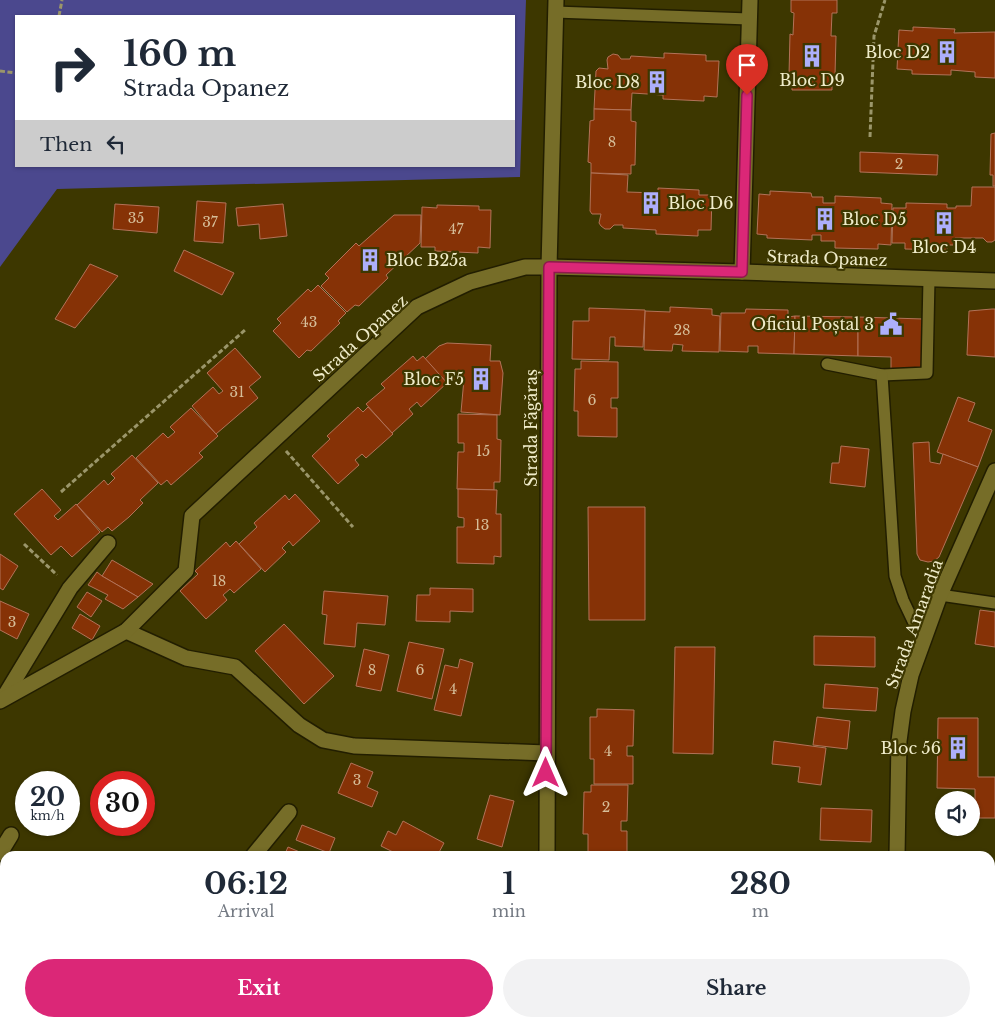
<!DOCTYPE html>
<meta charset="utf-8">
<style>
body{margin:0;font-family:"Libre Baskerville",serif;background:#f2f2f3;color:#1f2937;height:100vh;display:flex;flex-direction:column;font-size:19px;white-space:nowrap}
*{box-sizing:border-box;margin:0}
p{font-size:16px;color:#747a83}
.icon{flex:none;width:28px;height:28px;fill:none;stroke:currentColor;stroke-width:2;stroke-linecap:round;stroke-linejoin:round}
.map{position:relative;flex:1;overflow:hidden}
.details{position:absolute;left:0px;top:851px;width:995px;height:176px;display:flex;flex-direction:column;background:#fff;border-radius:15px 15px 0 0;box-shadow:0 1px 4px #0004}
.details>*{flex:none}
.banner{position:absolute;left:15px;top:15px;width:500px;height:152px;border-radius:0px;box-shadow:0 1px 4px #0004;background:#fff;color:#1f2937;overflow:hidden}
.fabs{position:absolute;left:935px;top:791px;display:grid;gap:10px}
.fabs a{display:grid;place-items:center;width:45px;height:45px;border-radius:50%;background:#fff;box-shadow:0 1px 4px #0004;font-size:25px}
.speed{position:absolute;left:15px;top:771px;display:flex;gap:10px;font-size:25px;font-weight:700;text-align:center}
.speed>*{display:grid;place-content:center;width:65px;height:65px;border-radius:50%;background:#fff;box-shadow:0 1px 4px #0004;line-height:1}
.speed small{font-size:12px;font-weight:400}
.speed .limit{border:8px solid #d22;background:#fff;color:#111}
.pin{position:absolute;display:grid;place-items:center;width:42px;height:42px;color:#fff;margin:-51px -21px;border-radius:50% 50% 50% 0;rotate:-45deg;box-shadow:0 0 5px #0007}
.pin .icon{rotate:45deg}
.me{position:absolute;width:55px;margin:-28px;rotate:0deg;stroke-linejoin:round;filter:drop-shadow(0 0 4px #0008)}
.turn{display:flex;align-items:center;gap:18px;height:105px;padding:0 25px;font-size:22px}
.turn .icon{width:65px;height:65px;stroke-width:2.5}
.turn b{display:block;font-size:35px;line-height:42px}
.then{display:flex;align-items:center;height:48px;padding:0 25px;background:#0003;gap:10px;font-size:19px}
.eta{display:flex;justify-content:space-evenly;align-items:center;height:85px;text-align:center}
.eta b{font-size:30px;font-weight:700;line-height:35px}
.primary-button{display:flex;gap:10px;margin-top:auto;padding:10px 25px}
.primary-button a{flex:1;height:58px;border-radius:30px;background:#db2777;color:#fff;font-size:20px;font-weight:700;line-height:58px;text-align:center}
.primary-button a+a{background:#f2f2f3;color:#1f2937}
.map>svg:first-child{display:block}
.green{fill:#4b488e;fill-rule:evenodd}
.building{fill:#863206;stroke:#b27258}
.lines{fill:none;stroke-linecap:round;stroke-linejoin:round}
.service-casing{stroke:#221e00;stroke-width:14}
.minor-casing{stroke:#221e00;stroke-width:18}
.secondary-casing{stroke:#221e00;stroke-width:18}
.path{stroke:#9b966a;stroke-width:3;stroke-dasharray:5 2.5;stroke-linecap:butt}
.service{stroke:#766d28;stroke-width:11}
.minor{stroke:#766d28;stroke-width:15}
.secondary{stroke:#766d28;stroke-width:15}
.route-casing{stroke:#8e194d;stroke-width:12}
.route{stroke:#db2777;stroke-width:9}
.labels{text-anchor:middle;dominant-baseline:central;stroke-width:4.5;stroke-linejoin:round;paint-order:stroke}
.number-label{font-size:14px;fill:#d6be99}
.poi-label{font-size:16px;fill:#f0ecca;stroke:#3d3700;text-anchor:end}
.street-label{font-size:16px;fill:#f0ecca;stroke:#3d3700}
</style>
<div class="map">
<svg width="995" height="1027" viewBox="0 0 995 1027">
<rect width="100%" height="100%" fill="#3d3700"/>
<!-- green -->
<path class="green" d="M0,0H526L520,177L57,189L0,267ZM16,16H514V166H16Z"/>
<!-- building -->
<g class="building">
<path d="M791,0H837V13H832L831,36H836L835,75L832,76V90H792V75H789L790,34L793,35L794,13L791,12Z"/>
<path d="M913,27L955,29L954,33L995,32V78L975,77V72L951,70V75L912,74V70L897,69L899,30L913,31Z"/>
<path d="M664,53L706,55V61H719L717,97L704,96V101L663,99V95L632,93L631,110L594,109L596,71L599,68L608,69L607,60L608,57L613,54L618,55L621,59H630L631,56L664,58Z"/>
<path d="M594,109L631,110V121L636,122L635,165H631V174L591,173V163L588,162L590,121L594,120Z"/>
<path d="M995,133V186H993V175H990L991,134Z"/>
<path d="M860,152L938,155L937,175L860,172Z"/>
<path d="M591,173L628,175L627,192L658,193V188L699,190V195H712L711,230H698V236L656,234V230L623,228V225H614L610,229H605L601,226L599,223L601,214H592L590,211Z"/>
<path d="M972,187H995V240L992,242H987L983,238H955V245H947V250L905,249V243H892L893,208H906V203L947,204V208H956V206H971Z"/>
<path d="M770,191L811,193L812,197H823V203H835V196L881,198V203L892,204L891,245L878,244V249L835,248V241H821V235H812V240L767,238V235L757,234L759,194L770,195Z"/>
<path d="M197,201L226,203L223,243L194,241Z"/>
<path d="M115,204L159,207L157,233L113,229Z"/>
<path d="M283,204L287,236L260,239L259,224L238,226L236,208Z"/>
<path d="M437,205L479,206V210H491L490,248L478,247V253L435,251V247H421L422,207L437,208Z"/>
<path d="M394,215H421L420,243L386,275L388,278L359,306L355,305L347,312L321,286L329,278L325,274L356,243L359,246Z"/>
<path d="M184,250L234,273L222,295L174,271Z"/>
<path d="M90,264L118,276L75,328L55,319Z"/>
<path d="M318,285L346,313L338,321L340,323L311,351L307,350L299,358L273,331L281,323L277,319L308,289L311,292Z"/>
<path d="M670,307L712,309V315L720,316L719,352L682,351L683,345L673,344L672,351L644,350L645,311L670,312Z"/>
<path d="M589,308L645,310L643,347L615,346V337H610L609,360L572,359L573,321H589Z"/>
<path d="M746,309L788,310V317L795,316L794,354L758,353V346H748V352L720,351L721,313H745Z"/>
<path d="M992,309H995V357L967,355L969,311Z"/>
<path d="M795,316L858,317V356L794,354Z"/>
<path d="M858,317L924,319L922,370L891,369V357L858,356Z"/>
<path d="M447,343L491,345L490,361H500L503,373L500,415L461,412L464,379H456L449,385L425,359L439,346Z"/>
<path d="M235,348L261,377L249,387L258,398L216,434L192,406L213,387L219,394L223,391L207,373Z"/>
<path d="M413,356L417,361L423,356L447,383L421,407L417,402L409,409L413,414L392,433L366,404L385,388L381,384Z"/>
<path d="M581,361L618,362V398H611V408H617V437L578,436V411H574L575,369H581Z"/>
<path d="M958,397L975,403L968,421L992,430L978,467L937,452Z"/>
<path d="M358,407L363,412L368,407L393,434L366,458L362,454L355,460L359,465L338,484L312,456L330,439L327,436Z"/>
<path d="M191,408L218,436L199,453L203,457L171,485L167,480L161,485L136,458L163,433L168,438L175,432L170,427Z"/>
<path d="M458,414L497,415V439L501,440L500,482H494V490L457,489L458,452H464V443H458Z"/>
<path d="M929,442L930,462L940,464L943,454L978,467L939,557L934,561L928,562L920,560L917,554L913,443Z"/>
<path d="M841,446L869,449L865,487L830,483L832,463H839Z"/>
<path d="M132,455L158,483L140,500L143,503L129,517L112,531L108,527L102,532L77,505L104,480L108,485L115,478L111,474Z"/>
<path d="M42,489L61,510L54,516L58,520L76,504L100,532L72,557L61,546L51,555L14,514Z"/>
<path d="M458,489L497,490L496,514H501V557L494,556V564L457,563V527H464V518L458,517Z"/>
<path d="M295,494L320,521L293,546L289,541L282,548L286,552L265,572L239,544L257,527L254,523L285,495L289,500Z"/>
<path d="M588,507H645V620H589Z"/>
<path d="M236,541L261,569L234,593L230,589L223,595L227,600L206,619L180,591L198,574L195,571L226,542L230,547Z"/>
<path d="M0,554L18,566L3,590L0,588Z"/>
<path d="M112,560L153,584L138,597L102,576Z"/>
<path d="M97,572L102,576L138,597L123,609L105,599L108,595L88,585Z"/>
<path d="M430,588L473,589V612L450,611V622L416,621L417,595H430Z"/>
<path d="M324,591L388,596L385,625L357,623L355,647L324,644L327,615L322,614Z"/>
<path d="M87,592L102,601L91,617L77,607Z"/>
<path d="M0,601L29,614L17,639L0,630Z"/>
<path d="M980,610L995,612V647L975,644Z"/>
<path d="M80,614L100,626L92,640L72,628Z"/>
<path d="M284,624L334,676L304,704L255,651Z"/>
<path d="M814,636L875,637V667L814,665Z"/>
<path d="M409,642L444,649L432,699L397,691Z"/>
<path d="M675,647H715L713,754L673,753Z"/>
<path d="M364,649L389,655L381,691L356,686Z"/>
<path d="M460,659L473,663L461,716L434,710L445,665L458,668Z"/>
<path d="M825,684L878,688L876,711L823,708Z"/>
<path d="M597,709L634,710L633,746H627V756H633V784H594V759H590V717H597Z"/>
<path d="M817,717L850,721L847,749L813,745Z"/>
<path d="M938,718H978V777H995V818H975V789L937,788Z"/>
<path d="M774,741L826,748L821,785L798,782L800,767L772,764Z"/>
<path d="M351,763L373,772L367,787L378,792L372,807L338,793Z"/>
<path d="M591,785H628L627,821H621V831H627V856H588V834H583L584,792H591Z"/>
<path d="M490,795L514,801L502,847L477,839Z"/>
<path d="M821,808L872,810L871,842L820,840Z"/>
<path d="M403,821L444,843L437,856H401L381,846L388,831L396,835Z"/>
<path d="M302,825L335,838L329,853L296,840Z"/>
<path d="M288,847L309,856H284Z"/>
<path d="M922,852L977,854V856H922Z"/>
<path d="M990,924L995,925V949H990Z"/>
<path d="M990,1016H995V1027H918L919,1022H990Z"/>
<path d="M166,1022H171L176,1027H162Z"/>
<path d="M258,1022H289L295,1027H255Z"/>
<path d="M386,1022H423L420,1027H393Z"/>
<path d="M701,1022H772V1027H700Z"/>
<path d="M838,1022H842L857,1027H837Z"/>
</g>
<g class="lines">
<defs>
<g id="service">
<path d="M555,12L749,19"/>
<path d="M827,364L882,375L927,373L929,279"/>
<path d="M882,375L895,576L903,600L923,642"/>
<path d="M940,595L995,603"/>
</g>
<g id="minor">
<path d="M742,272L750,0"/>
<path d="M126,631L186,658L235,667L299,725L323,740L354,746L546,753"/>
<path d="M4,697L70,588L108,543"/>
<path d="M0,701L126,631L186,571L192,516L417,307L470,282L525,267H549L742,272L995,281"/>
<path d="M0,853L11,835"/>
<path d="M253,856L289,812"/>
<path d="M547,856L549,267L556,0"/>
<path d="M110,1027L114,1022"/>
<path d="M337,1027L341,1022"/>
<path d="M688,1027V1022"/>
</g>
<g id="secondary">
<path d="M897,856L899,741L903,711L911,675L940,595L995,471"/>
<path d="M893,1027V1022"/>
</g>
</defs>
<!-- service casing -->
<use href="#service" class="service-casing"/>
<!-- minor casing -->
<use href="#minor" class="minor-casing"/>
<!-- secondary casing -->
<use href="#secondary" class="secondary-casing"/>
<!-- path -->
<g class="path">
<path d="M59,16L62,0"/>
<path d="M0,71L16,73"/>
<path d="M870,137L874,36L885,0"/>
<path d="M286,451L353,527"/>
<path d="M61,492L245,330"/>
<path d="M24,544L57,575"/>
</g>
<!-- service -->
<use href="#service" class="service"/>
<!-- minor -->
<use href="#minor" class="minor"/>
<!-- secondary -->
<use href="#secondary" class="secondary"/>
</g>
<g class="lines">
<defs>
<path id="route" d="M546,773L549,267L742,272L747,95"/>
</defs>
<!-- route casing -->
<use href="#route" class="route-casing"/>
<!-- route -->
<use href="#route" class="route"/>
</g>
<!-- icons -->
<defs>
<symbol id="building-bare" viewBox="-9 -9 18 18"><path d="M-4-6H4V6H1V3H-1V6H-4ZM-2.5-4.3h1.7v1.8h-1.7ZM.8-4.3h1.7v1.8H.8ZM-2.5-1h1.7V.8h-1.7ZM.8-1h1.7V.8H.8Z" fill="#adaffb" stroke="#3d3700" stroke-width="2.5" paint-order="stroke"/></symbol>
<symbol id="civic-bare" viewBox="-9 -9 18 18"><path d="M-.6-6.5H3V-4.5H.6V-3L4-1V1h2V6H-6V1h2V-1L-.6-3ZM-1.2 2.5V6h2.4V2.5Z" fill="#adaffb" stroke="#3d3700" stroke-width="2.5" paint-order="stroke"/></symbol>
</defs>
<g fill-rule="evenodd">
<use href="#building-bare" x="931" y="36" width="32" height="32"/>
<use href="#building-bare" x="796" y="40" width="32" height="32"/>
<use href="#building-bare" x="641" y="66" width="32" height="32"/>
<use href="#building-bare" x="635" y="187" width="32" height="32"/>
<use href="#building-bare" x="809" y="203" width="32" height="32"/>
<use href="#building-bare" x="928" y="207" width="32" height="32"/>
<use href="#building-bare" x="354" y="244" width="32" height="32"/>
<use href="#civic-bare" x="875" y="308" width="32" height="32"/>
<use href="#building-bare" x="465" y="363" width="32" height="32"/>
<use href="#building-bare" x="942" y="732" width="32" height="32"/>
</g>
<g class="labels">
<!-- number labels -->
<g class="number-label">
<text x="612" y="142">8</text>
<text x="899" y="164">2</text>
<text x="136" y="218">35</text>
<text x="210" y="222">37</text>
<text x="456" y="229">47</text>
<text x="309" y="322">43</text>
<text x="682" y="330">28</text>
<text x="237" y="392">31</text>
<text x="592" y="400">6</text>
<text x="483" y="451">15</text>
<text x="482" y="525">13</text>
<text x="219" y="581">18</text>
<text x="12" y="622">3</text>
<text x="372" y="670">8</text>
<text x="420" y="670">6</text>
<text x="453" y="689">4</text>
<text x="608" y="751">4</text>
<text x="357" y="780">3</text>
<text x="606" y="807">2</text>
</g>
<!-- poi labels -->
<g class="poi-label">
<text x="930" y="52">Bloc D2</text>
<text x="812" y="80" text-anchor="middle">Bloc D9</text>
<text x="640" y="82">Bloc D8</text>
<text x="668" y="203" text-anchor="start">Bloc D6</text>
<text x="842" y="219" text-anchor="start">Bloc D5</text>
<text x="944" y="247" text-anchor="middle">Bloc D4</text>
<text x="386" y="260" text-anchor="start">Bloc B25a</text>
<text x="874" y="324">Oficiul Poștal 3</text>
<text x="464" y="379">Bloc F5</text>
<text x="941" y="748">Bloc 56</text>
</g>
<!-- street labels -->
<g class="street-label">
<text transform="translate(827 258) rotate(2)">Strada Opanez</text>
<text transform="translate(360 338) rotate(-42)">Strada Opanez</text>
<text transform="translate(531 428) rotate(-90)">Strada Făgăraș</text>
<text transform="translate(914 624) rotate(-70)">Strada Amaradia</text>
</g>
</g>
</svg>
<div class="fabs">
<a><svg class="icon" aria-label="sound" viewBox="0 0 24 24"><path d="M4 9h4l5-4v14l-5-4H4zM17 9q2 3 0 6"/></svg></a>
</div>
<div class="speed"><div>20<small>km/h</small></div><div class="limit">30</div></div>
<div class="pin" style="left:747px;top:95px;background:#d93025"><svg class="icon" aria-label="arrive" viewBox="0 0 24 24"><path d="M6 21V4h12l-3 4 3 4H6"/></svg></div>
<svg class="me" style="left:546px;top:773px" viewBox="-20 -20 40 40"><path d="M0-17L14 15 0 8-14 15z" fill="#db2777" stroke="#fff" stroke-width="4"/></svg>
<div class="banner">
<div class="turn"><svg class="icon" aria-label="right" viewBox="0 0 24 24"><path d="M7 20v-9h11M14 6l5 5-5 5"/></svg><div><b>160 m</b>Strada Opanez</div></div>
<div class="then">Then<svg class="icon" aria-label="left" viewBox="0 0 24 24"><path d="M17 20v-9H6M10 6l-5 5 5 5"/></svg></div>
</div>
<section class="details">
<div class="eta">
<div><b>06:12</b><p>Arrival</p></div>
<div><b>1</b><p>min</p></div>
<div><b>280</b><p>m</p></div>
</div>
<div class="primary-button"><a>Exit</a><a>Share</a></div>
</section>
</div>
